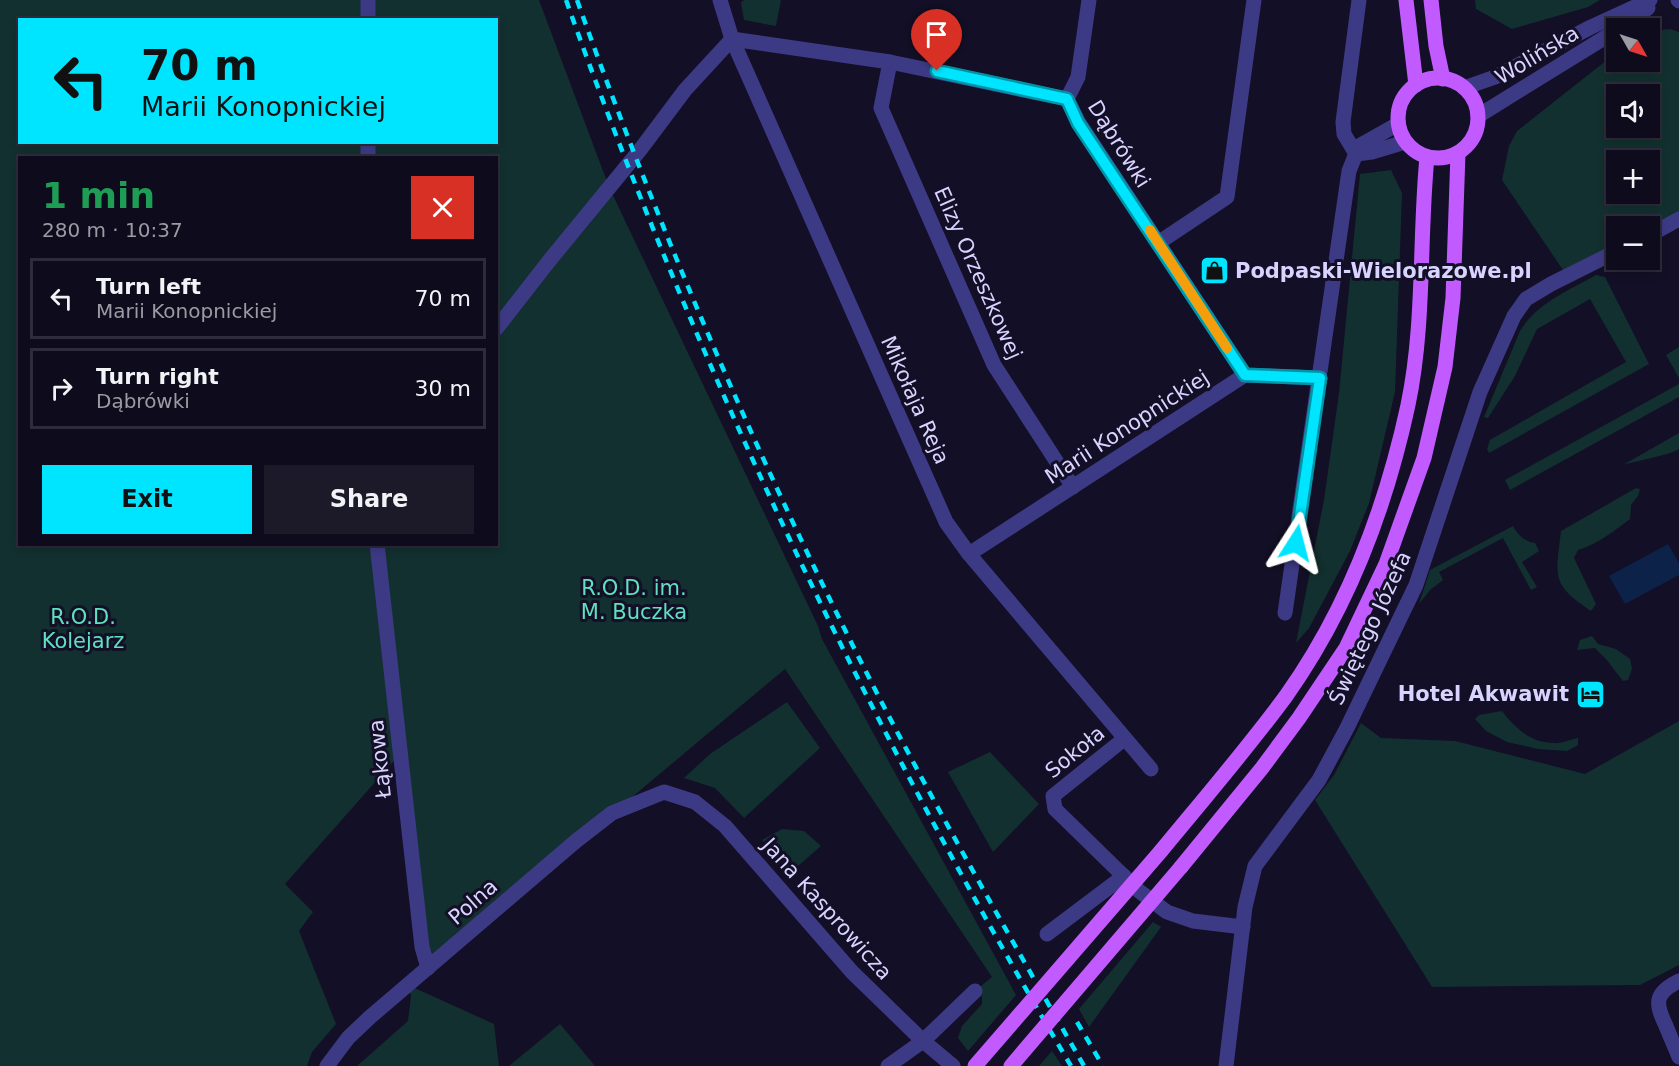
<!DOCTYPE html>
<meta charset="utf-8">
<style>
body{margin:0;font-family:"DejaVu Sans",sans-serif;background:#1c1929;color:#f1f3f6;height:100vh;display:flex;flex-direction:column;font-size:22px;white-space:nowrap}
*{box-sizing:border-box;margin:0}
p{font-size:20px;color:#9b9ba3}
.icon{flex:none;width:33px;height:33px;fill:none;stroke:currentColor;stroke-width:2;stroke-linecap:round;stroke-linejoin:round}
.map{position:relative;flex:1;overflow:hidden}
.details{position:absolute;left:18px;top:156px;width:480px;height:390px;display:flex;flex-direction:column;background:#0e0b1c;border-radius:0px;box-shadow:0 3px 9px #0003,0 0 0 2px #2e2b3b}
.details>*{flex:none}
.guide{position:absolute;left:18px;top:18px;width:480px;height:126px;border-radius:0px;box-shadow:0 3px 9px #0003,0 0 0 2px #2e2b3b;background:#00e5ff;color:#111;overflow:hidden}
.needle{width:39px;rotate:129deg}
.buttons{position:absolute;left:1606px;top:18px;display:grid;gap:12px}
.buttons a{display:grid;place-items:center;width:54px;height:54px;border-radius:0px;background:#0e0b1c;box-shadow:0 3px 9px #0003,0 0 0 2px #2e2b3b;font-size:30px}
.pin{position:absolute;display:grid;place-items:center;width:51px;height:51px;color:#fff;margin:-62px -26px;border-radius:50% 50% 50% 0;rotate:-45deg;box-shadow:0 0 6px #0007}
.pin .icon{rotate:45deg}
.me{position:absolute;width:66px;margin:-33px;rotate:9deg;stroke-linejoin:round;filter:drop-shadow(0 0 4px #0008)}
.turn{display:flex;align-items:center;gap:21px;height:126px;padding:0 24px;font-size:27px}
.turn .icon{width:78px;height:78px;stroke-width:2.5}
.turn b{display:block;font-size:42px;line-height:51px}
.round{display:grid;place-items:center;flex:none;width:63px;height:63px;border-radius:0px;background:#1c1929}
.headline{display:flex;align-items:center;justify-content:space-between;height:102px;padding:0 24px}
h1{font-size:36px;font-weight:800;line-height:45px;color:#1e9e55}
.action{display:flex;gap:12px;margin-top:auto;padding:12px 24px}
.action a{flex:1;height:69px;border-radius:0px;background:#00e5ff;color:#111;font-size:24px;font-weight:800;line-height:69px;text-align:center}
.action a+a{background:#1c1929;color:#f1f3f6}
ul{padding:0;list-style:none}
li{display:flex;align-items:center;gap:18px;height:81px;margin:0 12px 9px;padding:0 12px;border:3px solid #2e2b3b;border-radius:0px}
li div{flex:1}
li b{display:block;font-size:22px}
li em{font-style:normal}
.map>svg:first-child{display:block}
.green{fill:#12302f;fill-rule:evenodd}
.water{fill:#0c2248}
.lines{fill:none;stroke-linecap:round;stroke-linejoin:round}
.minor{stroke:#3d3a85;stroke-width:15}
.tertiary{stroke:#3d3a85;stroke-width:15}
.primary{stroke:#c25bff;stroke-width:15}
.rail{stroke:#00e5ff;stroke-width:4.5;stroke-dasharray:9 8;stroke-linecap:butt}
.primary-bridge{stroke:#c25bff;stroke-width:15}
.route-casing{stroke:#0095a6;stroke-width:15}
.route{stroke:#00e5ff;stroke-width:10}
.slow{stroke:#f59e0b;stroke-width:10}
.labels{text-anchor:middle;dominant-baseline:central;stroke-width:6;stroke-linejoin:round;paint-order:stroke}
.street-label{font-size:21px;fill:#d9d4ff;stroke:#130f26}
.poi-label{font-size:21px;font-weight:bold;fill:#d9d4ff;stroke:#130f26;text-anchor:start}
.park-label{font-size:21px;fill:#5fe0c0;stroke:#130f26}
</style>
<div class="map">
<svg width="1679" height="1066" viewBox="0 0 1679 1066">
<rect width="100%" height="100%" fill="#130f26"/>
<!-- green -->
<g class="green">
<path d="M0,0H539L609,187L818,626L822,639L1016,995L968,1051L958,1038L962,1026L982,1004V996L975,991L992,977L785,669L428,968L400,754L285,884L313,912L299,931L336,1024L312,1052L307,1066H0ZM20,20H496V142H20ZM20,158H496V544H20Z"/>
<path d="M745,0H781L776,26L744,20L741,2Z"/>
<path d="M1475,0H1600L1588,7L1512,29L1476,9Z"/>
<path d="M1670,29L1679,32V219L1650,226H1617V251L1567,276L1502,180L1509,146L1517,131L1617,52V62H1650V31ZM1617,94H1650V128H1617ZM1617,160H1650V194H1617Z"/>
<path d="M1391,170L1402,193L1395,392L1369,503L1350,551L1309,628L1296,643L1324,500L1339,393L1360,174Z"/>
<path d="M1596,275L1605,277L1649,364L1489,453L1487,449L1490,440L1626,362L1590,299L1537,329L1515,376L1488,418L1484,417L1520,331C1537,303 1568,291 1596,275Z"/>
<path d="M1679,347V378L1666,355Z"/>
<path d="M1679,384V397L1510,490L1505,480Z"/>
<path d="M1679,433V449C1667,456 1639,460 1623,465Z"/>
<path d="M1636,488L1640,489L1638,496L1631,505L1630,519C1614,531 1598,544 1578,550L1574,558L1596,604L1591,611C1550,584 1556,576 1561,531Z"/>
<path d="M1513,526C1519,536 1524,541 1535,543L1539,551L1522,562L1537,587L1531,590L1503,538L1439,572L1443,580L1430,590L1419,604L1430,570Z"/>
<path d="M1592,636L1598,644L1616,649L1630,659L1632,669L1628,680L1623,681L1606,659L1595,648L1577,650L1580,640Z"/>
<path d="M787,702L820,748L744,818L715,788L684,778L710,754Z"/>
<path d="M1502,711C1515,728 1531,743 1554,743C1561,744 1571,739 1578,738V745L1567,751L1538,749L1507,742L1486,731L1475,719L1479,715Z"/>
<path d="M1679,721V965L1640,985L1432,987L1315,800L1334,775L1361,723L1381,738L1455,741L1585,774Z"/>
<path d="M990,752L1039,804L993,852L948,772Z"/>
<path d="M782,829L804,831L821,846L791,872L762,840Z"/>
<path d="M1153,922L1161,927L1089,1027L1079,1009Z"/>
<path d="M408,985L494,1024L499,1066H357L408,1021L411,996Z"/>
<path d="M560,1024L595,1066H509Z"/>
<path d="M1052,1051L1062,1066H1039Z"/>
</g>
<!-- water -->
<path class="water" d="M1668,544L1679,563V575L1625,604L1609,576Z"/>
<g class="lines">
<!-- minor -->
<g class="minor">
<path d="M720,0L732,39L946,522L969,554L1151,769"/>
<path d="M1678,0L1679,1"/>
<path d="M368,20V0"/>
<path d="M890,62L881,108L994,365L1073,487"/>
<path d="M1067,99L1078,77L1089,0"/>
<path d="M1356,154L1344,134L1343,122L1359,0"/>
<path d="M1356,154L1372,152L1405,142"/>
<path d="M368,158V142"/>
<path d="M1650,235L1679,219"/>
<path d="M1158,243L1227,197L1254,0"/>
<path d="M496,329L549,261L640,150L685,90L732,39L890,62L1067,99L1079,123L1245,375"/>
<path d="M377,544L422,947L428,968"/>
<path d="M969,554L1245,375L1320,378"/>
<path d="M1285,613L1349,171L1359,146L1398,124"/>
<path d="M1124,739L1053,796L1055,809L1139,891L1167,912L1193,921L1243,927"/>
<path d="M1047,934L1124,876"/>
<path d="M1679,981C1654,993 1655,1003 1666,1026C1670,1036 1675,1047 1679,1057"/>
<path d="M888,1066L923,1041L975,991"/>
<path d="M1226,1066L1245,907L1255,866L1319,780L1347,728L1416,585L1480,392L1514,316L1526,299L1551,284L1617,251"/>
</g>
<!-- tertiary -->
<g class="tertiary">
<path d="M1619,28L1648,8"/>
<path d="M1464,88L1495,77L1591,27L1650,0"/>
<path d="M1478,116L1617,30"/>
<path d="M327,1066L348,1038L369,1018L576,841L612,813L664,792L695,802L725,826L852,972L923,1041L953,1066"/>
</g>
<!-- primary -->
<g class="primary">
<path d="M1406,0L1416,85"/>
<path d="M1431,0L1436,46L1443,79"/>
<circle cx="1438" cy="118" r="40"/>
<path d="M1161,851C1203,800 1247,749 1286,696C1347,610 1386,507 1408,405C1425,324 1419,239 1427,157"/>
<path d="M1181,867L1262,768L1299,718L1346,648L1386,564L1424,458L1445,367L1453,298L1458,153"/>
</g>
<!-- rail -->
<g class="rail">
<path d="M566,0C698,371 870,728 1071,1066"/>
<path d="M577,0C663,241 765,476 882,703C946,826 1015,946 1084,1066"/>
<path d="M1077,1022L1103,1066"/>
</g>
<!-- primary-bridge -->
<g class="primary-bridge">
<path d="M975,1066L1161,851"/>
<path d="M1011,1066L1181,867"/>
</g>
</g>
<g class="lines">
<defs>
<path id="route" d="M937,71L1067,99L1078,123L1245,375L1320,378L1296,543"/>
</defs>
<!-- route casing -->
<use href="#route" class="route-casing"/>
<!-- route -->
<use href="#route" class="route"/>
<!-- slow -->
<path class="slow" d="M1150,230L1227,348"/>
</g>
<!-- icons -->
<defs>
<symbol id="shop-square" viewBox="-11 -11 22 22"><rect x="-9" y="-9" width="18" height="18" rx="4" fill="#00e5ff" stroke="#130f26"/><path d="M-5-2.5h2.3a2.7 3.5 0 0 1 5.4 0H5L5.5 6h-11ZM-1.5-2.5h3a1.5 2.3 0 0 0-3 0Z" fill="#111"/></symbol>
<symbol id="hotel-square" viewBox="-11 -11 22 22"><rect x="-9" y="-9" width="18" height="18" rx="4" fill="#00e5ff" stroke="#130f26"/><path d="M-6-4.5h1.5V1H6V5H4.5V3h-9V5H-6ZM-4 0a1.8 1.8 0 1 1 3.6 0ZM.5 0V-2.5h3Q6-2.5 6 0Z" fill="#111"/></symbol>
</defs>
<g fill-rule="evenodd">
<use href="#shop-square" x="1198" y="254" width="33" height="33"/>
<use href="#hotel-square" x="1574" y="678" width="33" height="33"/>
</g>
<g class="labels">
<!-- street labels -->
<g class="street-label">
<text transform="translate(1537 55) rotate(-31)">Wolińska</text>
<text transform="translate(1119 144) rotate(58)">Dąbrówki</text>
<text transform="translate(978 273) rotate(66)">Elizy Orzeszkowej</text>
<text transform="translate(915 400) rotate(66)">Mikołaja Reja</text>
<text transform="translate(1127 427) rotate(-33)">Marii Konopnickiej</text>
<text transform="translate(1370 628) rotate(-65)">Świętego Józefa</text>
<text transform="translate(1075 752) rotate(-39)">Sokoła</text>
<text transform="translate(380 759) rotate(-96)">Łąkowa</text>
<text transform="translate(473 902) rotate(-41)">Polna</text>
<text transform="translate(827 909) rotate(48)">Jana Kasprowicza</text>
</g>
<!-- poi labels -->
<g class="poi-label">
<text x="1235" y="271">Podpaski-Wielorazowe.pl</text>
<text x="1569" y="694" text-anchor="end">Hotel Akwawit</text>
</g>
<!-- park labels -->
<g class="park-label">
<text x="634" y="588">R.O.D. im.<tspan x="634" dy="24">M. Buczka</tspan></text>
<text x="83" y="617">R.O.D.<tspan x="83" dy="24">Kolejarz</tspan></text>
</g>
</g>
</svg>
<div class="buttons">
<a><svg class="needle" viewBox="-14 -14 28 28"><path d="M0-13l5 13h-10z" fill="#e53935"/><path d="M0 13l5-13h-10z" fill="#9b9ba3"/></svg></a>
<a><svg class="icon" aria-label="sound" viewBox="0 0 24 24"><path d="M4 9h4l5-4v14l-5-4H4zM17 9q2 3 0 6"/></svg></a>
<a>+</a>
<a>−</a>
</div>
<div class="pin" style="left:937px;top:71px;background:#d93025"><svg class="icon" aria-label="arrive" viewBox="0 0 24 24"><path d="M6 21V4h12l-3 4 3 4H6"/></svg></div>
<svg class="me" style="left:1296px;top:543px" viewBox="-20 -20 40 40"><path d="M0-17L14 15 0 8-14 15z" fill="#00e5ff" stroke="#fff" stroke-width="4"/></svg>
<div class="guide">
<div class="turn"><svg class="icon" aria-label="left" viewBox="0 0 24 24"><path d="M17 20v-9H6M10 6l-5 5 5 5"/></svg><div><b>70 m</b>Marii Konopnickiej</div></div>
</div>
<section class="details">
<div class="headline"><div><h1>1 min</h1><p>280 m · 10:37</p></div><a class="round" style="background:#d93025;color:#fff"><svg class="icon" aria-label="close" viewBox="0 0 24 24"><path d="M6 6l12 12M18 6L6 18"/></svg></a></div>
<ul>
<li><svg class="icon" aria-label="left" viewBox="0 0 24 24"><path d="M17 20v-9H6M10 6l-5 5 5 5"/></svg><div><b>Turn left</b><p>Marii Konopnickiej</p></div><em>70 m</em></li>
<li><svg class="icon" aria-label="right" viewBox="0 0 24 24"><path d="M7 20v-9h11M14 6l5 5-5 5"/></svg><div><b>Turn right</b><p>Dąbrówki</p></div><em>30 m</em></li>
</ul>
<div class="action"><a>Exit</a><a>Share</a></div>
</section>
</div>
